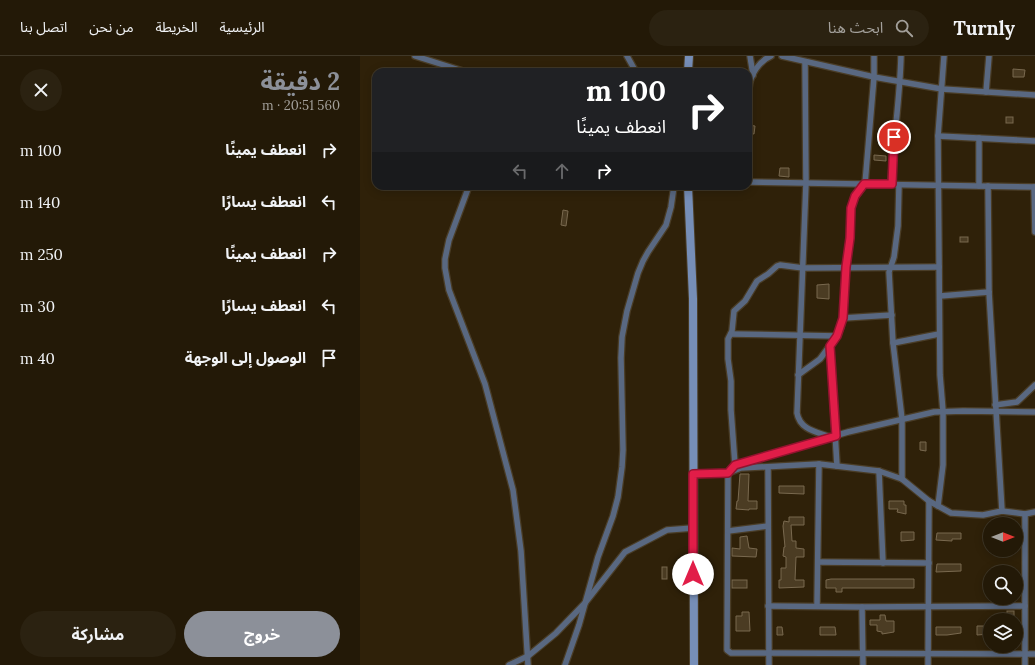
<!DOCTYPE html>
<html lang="ar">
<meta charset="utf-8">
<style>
body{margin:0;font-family:Lora,"Noto Sans Arabic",serif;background:#2b2211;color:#f1f3f6;direction:rtl;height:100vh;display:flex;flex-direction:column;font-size:15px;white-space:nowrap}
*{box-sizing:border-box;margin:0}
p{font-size:13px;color:#a3a09b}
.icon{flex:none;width:22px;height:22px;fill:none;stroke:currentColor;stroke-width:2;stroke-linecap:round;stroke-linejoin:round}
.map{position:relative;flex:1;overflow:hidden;direction:ltr}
.panel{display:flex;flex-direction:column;background:#231907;width:360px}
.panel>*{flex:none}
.banner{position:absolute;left:12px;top:12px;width:380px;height:122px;border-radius:12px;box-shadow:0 2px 10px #0003,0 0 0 1px #403828;direction:rtl;background:#202124;color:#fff;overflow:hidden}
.needle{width:26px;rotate:90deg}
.buttons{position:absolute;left:623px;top:461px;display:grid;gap:8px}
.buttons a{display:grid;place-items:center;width:40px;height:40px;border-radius:50%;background:#231907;box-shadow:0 2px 10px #0003,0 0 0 1px #403828;font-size:20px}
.pin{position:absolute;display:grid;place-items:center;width:34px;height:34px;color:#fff;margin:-17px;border:2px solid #fff;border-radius:50%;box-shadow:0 1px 4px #0007}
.me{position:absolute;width:44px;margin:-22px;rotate:0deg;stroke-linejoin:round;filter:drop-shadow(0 0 3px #0008)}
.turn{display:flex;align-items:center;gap:14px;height:84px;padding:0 20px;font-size:18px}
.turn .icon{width:52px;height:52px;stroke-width:2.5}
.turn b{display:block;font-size:28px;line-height:34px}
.lanes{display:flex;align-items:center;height:38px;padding:0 20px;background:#0003;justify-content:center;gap:20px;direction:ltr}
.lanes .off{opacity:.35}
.round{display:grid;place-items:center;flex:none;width:42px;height:42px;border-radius:21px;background:#2b2211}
.head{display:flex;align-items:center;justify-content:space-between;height:68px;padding:0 20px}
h1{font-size:24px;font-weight:700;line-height:30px;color:#8c9099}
.action{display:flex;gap:8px;margin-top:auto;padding:8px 20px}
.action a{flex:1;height:46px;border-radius:24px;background:#8c9099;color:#fff;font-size:16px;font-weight:700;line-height:46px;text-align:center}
.action a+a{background:#2b2211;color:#f1f3f6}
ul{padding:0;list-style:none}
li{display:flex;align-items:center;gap:12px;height:52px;padding:0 20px}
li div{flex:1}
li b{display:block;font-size:15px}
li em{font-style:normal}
header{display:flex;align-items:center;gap:24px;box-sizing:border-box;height:56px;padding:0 20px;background:#231907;border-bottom:1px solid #403828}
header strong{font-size:19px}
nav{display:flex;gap:22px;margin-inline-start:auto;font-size:14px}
.search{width:280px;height:36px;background:#2b2211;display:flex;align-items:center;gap:10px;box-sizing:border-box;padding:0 14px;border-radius:22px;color:#a3a09b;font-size:15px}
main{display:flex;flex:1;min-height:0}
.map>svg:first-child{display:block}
.building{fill:#4b3c23;stroke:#79694f}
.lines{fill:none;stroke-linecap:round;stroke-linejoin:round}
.street-casing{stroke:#4a3d27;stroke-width:8}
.secondary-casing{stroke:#4a3d27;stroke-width:10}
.street{stroke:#596881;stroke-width:5.5}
.secondary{stroke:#768eb7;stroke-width:8}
.route-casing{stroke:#92132f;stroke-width:10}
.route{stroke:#e11d48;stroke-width:7}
</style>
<header>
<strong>Turnly</strong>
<div class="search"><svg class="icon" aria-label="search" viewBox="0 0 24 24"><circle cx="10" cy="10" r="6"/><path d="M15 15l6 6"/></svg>ابحث هنا</div>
<nav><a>الرئيسية</a><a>الخريطة</a><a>من نحن</a><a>اتصل بنا</a></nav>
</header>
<main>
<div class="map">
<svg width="675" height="609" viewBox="0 0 675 609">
<rect width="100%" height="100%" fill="#2f2109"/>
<!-- building -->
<g class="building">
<path d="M653,13L665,14L664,21H653Z"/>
<rect x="646" y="61" width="7" height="6"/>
<path d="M388,69L395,70L394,78L388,77Z"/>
<path d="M514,99L526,100V105L514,104Z"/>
<path d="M420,112H429V121L419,120Z"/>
<path d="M203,154L208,155L206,170L201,169Z"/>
<rect x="600" y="181" width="8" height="5"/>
<path d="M469,228V243L457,242V229Z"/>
<path d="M560,386H566V395L560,394Z"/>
<path d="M380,418H389L388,445H397V453H389V454L376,453L377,445H378Z"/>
<path d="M419,430H444V438L419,437Z"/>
<path d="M529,445H544V449H546V458L537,456L538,453H529Z"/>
<path d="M429,461H444V469H431L432,485H436V492L444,493V501H436L435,524H444V531L419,532V524H421V512H426V501L423,500L424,491H425L423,470L424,465L429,466Z"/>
<path d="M541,476H554V484L541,485Z"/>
<path d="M577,477H601V483H592V485L576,484Z"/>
<path d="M387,480L389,492L397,493L396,501L372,500V492L380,493V481Z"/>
<path d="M577,508H601V515L576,516Z"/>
<rect x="302" y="511" width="5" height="12"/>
<path d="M471,523H554V532H482V536H476V532H466V524Z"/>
<rect x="372" y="524" width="15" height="8"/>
<rect x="647" y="555" width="7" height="8"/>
<path d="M382,556H389L390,575H376V560H382Z"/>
<path d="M520,559H525L526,565H534V576L522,578V576L517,575V569H510V564H520Z"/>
<path d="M617,570H630V578L617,579Z"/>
<path d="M417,571H422L423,579H417Z"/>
<path d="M460,571H475L476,579H460Z"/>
<path d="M576,571H601V577L587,579H576Z"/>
</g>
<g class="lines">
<defs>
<g id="street">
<path d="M55,0L106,16"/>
<path d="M267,0L276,16"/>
<path d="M390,0L393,19"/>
<path d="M422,0L514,21L582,33L675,39"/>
<path d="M445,6L446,127L437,357C440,374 457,376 470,381"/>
<path d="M626,36L629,0"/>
<path d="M388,54C390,46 388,39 389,32C390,19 399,5 411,0"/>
<path d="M578,80L675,85"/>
<path d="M388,126L675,131"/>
<path d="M531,128C533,85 540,43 541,0"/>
<path d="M539,129L538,170L534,201L529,216L533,287L542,363V423"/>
<path d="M109,130L89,184L85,203V212L89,234L125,328L153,434L161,495L168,609"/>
<path d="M619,130V82"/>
<path d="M628,130L629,236L642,455"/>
<path d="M674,131L675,176"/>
<path d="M580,240L629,236"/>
<path d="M483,262L532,259"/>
<path d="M371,278L477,280"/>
<path d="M533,287L579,278"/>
<path d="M470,291L477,410"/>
<path d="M438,319L460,303L477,280L481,271L483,262L486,211L490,182L491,152L495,141L505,128L514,21V0"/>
<path d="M635,349L657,346L675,329"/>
<path d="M675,356L603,355L574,356L488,376L375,409L368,417L367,589V594L371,597L675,598"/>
<path d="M375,409L371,354V325L368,303V283L372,275L374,255L385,245L397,225L408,218L417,210L420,209L443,212L579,211"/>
<path d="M408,411L409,609"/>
<path d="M519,415L523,507"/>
<path d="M333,418L368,417L381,412L459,408L519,415L542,423L569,445L591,457L623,459L642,455L665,458L675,456"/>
<path d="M578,450L583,409V355L580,319L578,80L584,0"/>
<path d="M665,458V609"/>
<path d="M368,475L408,470"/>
<path d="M458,506L569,507"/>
<path d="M408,550L502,551L665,550"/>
<path d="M457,550L459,408"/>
<path d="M502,551L503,609"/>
<path d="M149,609L168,600L196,577L225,547L265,496L307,474L333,472"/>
<path d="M205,609L219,569L238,501L253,460L258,441L262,411L263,394L261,302L262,281L267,255L278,217L283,205L288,196L306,169L311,151L314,130"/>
<path d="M568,609L569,445"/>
</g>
<g id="secondary">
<path d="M328,16L329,0"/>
<path d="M328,130L333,243L334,609"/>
</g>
</defs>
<!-- street casing -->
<use href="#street" class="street-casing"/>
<!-- secondary casing -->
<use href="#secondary" class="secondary-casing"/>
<!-- street -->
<use href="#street" class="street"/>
<!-- secondary -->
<use href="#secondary" class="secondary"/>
</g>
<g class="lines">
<defs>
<path id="route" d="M333,518V418L368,417L375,409L476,380L470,290L477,280L483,262L486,211L490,182L491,152L495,140L504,128H532L534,81"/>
</defs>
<!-- route casing -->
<use href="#route" class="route-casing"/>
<!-- route -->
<use href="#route" class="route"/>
</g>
</svg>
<div class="buttons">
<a><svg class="needle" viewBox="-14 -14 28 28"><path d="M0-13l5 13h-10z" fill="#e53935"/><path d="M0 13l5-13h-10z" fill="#a3a09b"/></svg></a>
<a><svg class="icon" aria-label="search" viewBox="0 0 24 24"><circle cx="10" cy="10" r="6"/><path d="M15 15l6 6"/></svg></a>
<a><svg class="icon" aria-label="layers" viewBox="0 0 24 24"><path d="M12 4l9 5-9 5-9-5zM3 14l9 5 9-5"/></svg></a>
</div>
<div class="pin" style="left:534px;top:81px;background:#d93025"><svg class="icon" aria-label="arrive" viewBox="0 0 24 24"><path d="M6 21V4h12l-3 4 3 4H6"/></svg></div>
<svg class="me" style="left:333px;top:518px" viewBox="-20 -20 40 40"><circle r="19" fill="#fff"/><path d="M0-13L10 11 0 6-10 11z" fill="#e11d48"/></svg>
<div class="banner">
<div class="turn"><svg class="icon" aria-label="right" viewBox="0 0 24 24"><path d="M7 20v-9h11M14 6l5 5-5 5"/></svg><div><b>100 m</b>انعطف يمينًا</div></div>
<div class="lanes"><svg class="icon off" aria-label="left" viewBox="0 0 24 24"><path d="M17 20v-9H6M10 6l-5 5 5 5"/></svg><svg class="icon off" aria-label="ahead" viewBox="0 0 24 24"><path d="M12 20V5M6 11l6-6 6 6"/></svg><svg class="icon" aria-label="right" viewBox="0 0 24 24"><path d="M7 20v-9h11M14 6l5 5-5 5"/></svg></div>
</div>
</div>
<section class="panel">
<div class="head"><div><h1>2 دقيقة</h1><p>560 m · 20:51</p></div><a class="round"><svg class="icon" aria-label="close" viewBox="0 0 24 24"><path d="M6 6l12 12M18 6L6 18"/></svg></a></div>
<ul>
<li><svg class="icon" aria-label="right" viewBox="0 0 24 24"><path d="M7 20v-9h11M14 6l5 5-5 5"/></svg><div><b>انعطف يمينًا</b></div><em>100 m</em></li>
<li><svg class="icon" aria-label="left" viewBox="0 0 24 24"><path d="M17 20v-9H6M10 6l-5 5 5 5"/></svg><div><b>انعطف يسارًا</b></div><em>140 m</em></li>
<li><svg class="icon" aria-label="right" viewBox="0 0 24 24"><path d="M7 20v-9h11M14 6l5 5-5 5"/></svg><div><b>انعطف يمينًا</b></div><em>250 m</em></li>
<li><svg class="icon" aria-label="left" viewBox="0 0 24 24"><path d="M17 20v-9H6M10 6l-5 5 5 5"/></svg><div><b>انعطف يسارًا</b></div><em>30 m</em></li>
<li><svg class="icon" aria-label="arrive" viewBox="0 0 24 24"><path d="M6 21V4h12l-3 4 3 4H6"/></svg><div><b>الوصول إلى الوجهة</b></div><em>40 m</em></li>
</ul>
<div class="action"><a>خروج</a><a>مشاركة</a></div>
</section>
</main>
